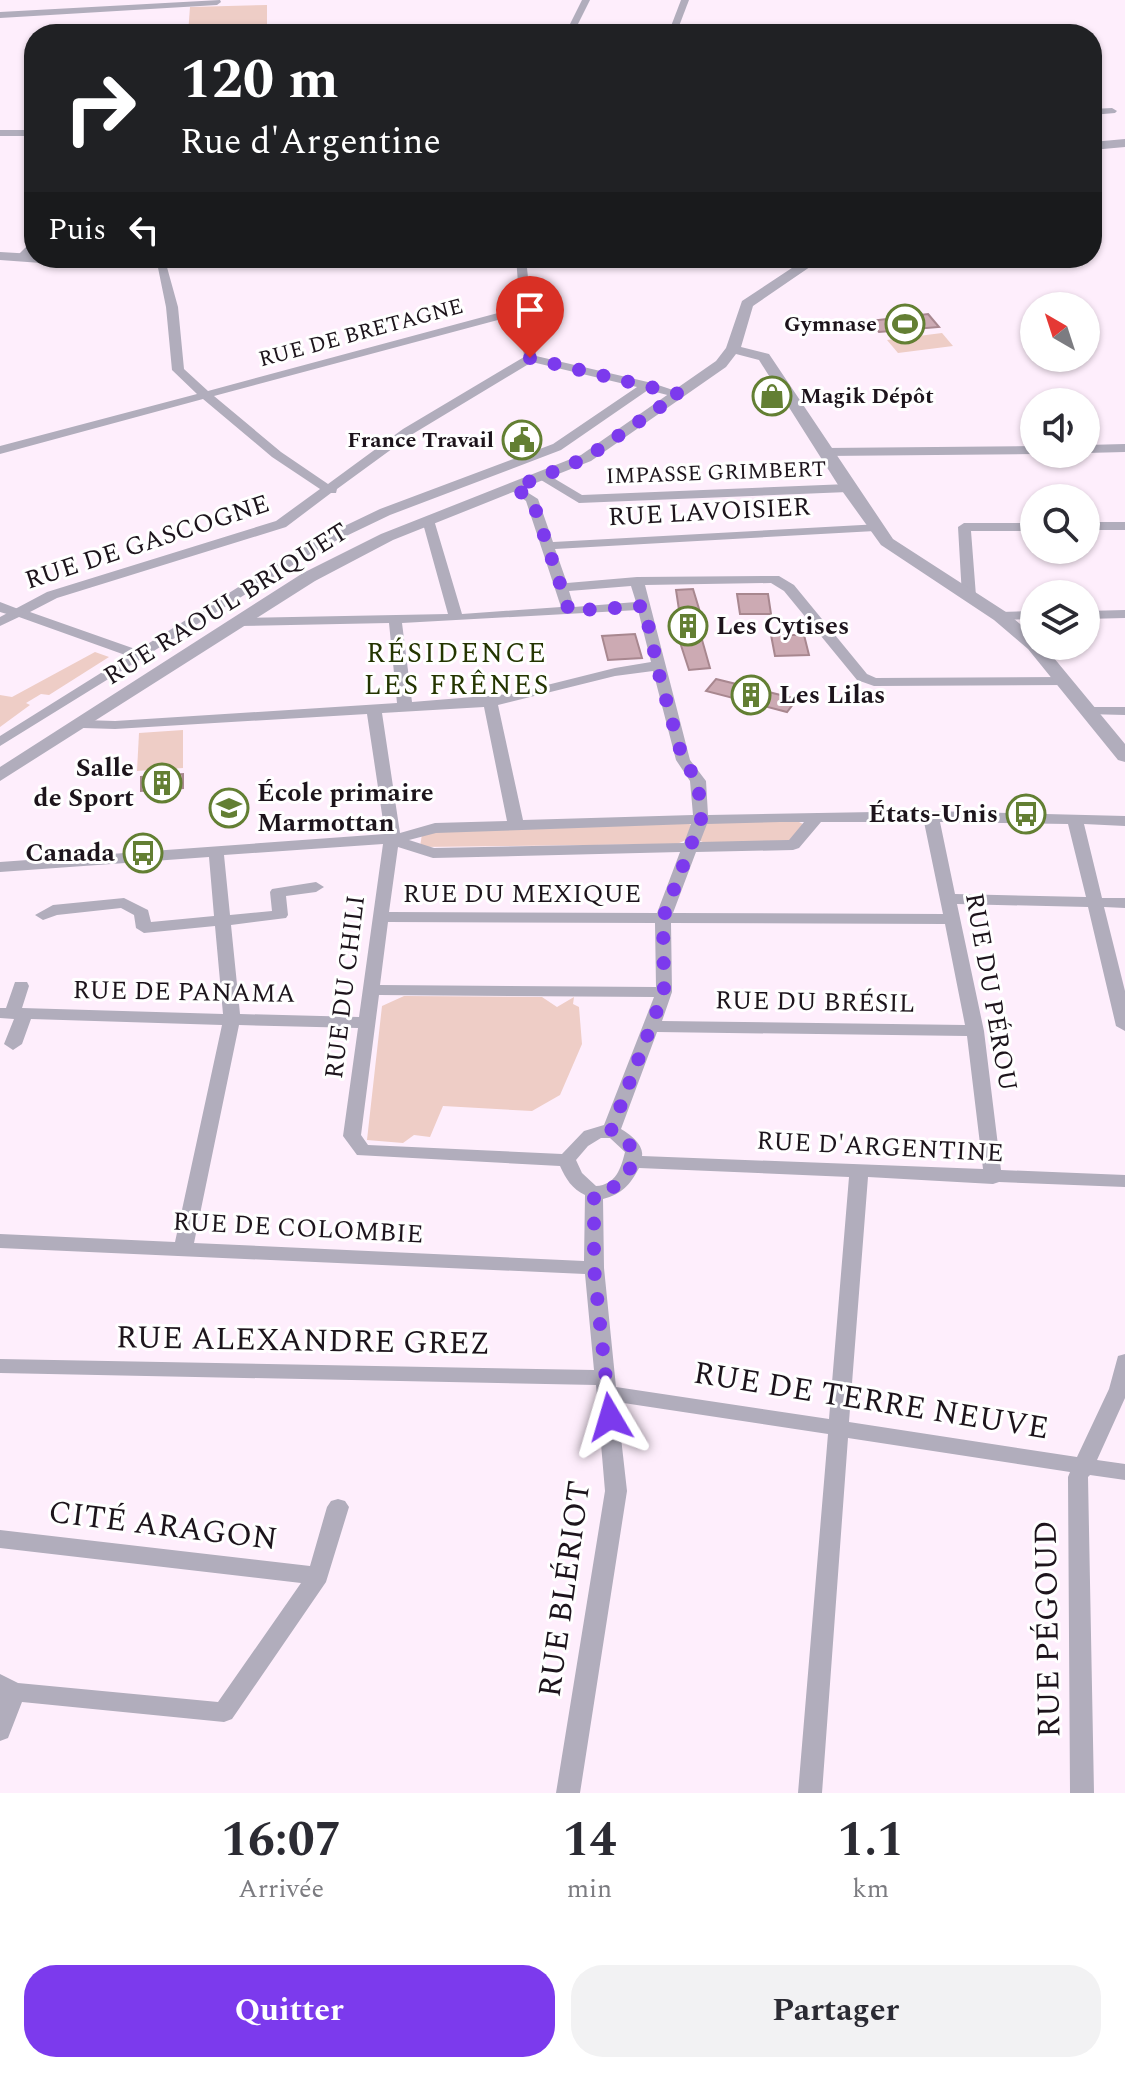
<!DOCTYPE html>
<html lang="fr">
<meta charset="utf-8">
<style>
body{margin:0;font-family:Spectral,serif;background:#f2f2f3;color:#2b2b33;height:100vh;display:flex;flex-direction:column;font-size:30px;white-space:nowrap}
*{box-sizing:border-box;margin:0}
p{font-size:26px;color:#7c7c81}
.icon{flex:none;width:44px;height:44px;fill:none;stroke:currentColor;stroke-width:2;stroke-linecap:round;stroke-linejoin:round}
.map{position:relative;height:1793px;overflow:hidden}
.drawer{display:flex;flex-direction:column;background:#fff;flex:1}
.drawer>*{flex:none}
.top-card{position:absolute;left:24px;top:24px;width:1078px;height:244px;border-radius:32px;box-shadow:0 2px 6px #0004;background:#202124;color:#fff;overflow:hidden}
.needle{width:52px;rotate:321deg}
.tools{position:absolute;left:1020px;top:292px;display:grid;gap:16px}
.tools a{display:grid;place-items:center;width:80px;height:80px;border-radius:50%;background:#fff;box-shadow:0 2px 6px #0004;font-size:40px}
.pin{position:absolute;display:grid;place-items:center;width:68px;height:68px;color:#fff;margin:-82px -34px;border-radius:50% 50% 50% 0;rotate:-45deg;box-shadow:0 0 8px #0007}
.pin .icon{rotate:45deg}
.me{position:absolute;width:88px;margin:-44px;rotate:353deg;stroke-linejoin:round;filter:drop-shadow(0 0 6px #0008)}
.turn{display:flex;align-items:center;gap:28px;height:168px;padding:0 24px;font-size:36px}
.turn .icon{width:104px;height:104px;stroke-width:2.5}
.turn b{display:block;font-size:56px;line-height:68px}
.then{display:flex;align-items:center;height:76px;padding:0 24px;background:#0003;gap:16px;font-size:30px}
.eta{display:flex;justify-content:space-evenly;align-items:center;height:136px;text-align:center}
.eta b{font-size:48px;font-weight:700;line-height:56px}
.primary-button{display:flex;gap:16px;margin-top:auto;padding:16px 24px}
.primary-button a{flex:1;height:92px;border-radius:32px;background:#7c3aed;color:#fff;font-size:32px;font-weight:700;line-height:92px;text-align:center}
.primary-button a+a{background:#f2f2f3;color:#2b2b33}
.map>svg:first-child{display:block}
.green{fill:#eecdc6}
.building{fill:#ccaab3;stroke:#a8878f;stroke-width:2}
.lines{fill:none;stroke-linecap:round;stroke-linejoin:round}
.minor{fill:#b1adbc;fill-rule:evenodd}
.tertiary{fill:#b1adbc;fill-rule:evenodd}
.route{stroke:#7c3aed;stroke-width:14;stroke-dasharray:0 25.2}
.labels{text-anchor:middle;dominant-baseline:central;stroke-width:6;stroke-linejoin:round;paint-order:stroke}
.far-poi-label{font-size:22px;font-weight:bold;fill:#1d141c;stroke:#fff;text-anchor:end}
.far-street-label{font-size:22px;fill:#1d141c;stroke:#fff}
.street-label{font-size:26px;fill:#1d141c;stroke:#fff}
.poi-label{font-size:26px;font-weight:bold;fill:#1d141c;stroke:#fff;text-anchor:start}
.neighbourhood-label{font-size:28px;letter-spacing:2px;fill:#243500;stroke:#fff}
.near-street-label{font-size:32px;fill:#1d141c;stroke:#fff}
</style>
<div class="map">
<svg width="1125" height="1793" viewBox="0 0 1125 1793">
<rect width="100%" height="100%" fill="#feeefc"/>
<!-- green -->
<g class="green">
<path d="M267,5V34H188L190,7Z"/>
<path d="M942,333L953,346L898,353L887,340Z"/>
<path d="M95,652L109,657L49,695L41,694L26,703L30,705L0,727V695L12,697Z"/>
<path d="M183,730V768L137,771L139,733Z"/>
<path d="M708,820H795L803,824L796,838L782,843H705L698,840Z"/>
<path d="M684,821L691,825L686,840L677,844L420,847L422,834L439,830Z"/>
<path d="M404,996L542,997L557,1007L574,997L573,1004L579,1007L582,1044L560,1095L532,1111L443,1106L430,1137L414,1135L403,1143L367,1140L382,1006Z"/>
</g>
<!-- building -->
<g class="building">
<path d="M928,314L939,327L879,332L870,321Z"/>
<path d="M693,589L703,622H697L710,668L689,670L676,630H679L677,623H681L676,590Z"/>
<path d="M737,594H768L771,614H740Z"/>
<path d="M635,634L642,658L608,660L602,636Z"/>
<path d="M771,635H804L809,655L775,656Z"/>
<path d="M716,679L797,699L787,712L706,691Z"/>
<path d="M183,774V788L141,791V777Z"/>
</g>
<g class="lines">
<!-- minor -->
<g class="minor">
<path d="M220,0L221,2L217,5L0,18V12Z"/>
<path d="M582,0H590L573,34H565Z"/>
<path d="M681,0H689L676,34H668Z"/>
<path d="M1112,108L1117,111L1115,113L1092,115V109Z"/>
<path d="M0,130H26L31,133L26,136H0Z"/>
<path d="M34,239V249L25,260H17V256Z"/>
<path d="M156,258L165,260L178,307L184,369L208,391L520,307L516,258H526L536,356L652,383L685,394L679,398L648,390L561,450L390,515L317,550L0,746V736L128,656L19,617L0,626V617L47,592L276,521L320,489L272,457L203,399L0,454V446L197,394L172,370L166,307ZM520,314L524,357L403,429L328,484L281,452L214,396ZM532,362L637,387L553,444L380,509L307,544L138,650L30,612L57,598L286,527L331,493H336L337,489L411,435Z"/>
<path d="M1125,444V452L1086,453V445Z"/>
<path d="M1034,446V454L825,456L819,452L825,448Z"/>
<path d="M545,473L582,495L848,484L854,488L848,492L579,503L541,480V474Z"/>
<path d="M514,484L538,499L553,542L880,524V530L875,531L555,549L567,583L637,577L779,576L794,585L867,674L876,678L1065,677L1072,681L1065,685L874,686L857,680L784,591L771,583L645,585L690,760L706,781L708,815L931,811L1125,816V826L1084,824L1102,898H1125V908L1104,907L1125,991V1031L1116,1026L1088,907L957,904L984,1031L1001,1170L1125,1175V1187L999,1182L993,1184L868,1177L849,1422L1077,1457L1109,1389L1118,1356L1125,1354V1398L1097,1460L1125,1464V1480L1090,1475L1088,1477L1094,1793H1070L1068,1477L1070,1472L848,1438L822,1793H798L828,1434L617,1402L627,1491L580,1793H556L605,1491L596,1385L0,1373V1359L594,1370L585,1274L0,1248V1234L175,1242L222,1025L31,1019L22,1044L13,1050L4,1044L14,1019L0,1018V1008H6L15,982H27L29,986L22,1008L223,1014L215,926L144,933L136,928L134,915L121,908L57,915L43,920L35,915L53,905L124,898L148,910L151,922L214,916L209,857L0,872V862L385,834L367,714L115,729L83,728L76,724L83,720L115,721L397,703L389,623L237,626L230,622L237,618L448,614L422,520L428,516L434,520L462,614L561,607L526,501L508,488ZM631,586L636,602L574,607L569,591ZM638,610L651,662L615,668L511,694L412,702L402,623ZM653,671L676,760L690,781L693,815L523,820L498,705L615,676ZM484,707L507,821L435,823L400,833L382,713ZM780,822H804L789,840L700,842L707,824ZM821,822H924L943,914L673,913L696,852L793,850L799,848ZM940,822L1068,824L1086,897L955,894ZM691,824L684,843L434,848L409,840L436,833ZM383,844L359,1017L240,1014L231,925L286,918L288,915L286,896L316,892L324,887L316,882L272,889L270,892L272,911L230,915L224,855ZM398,847L433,858L680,852L657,913L389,912ZM388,922L655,923L656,987L380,985ZM671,923L945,924L965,1025L662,1021L672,992ZM379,995L654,997L604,1125L584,1131L562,1154L368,1145L361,1135ZM239,1025L358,1028L343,1136L357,1155L560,1166C566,1179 572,1189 585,1195L584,1261L194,1243ZM657,1032L967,1036L983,1169L642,1156C644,1145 630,1134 621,1129ZM601,1138H610L625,1152C621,1168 616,1185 596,1186L582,1173L576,1160L588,1146ZM639,1168L849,1177L829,1419L616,1387L604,1268L603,1199C622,1194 630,1185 639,1168Z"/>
<rect x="1086" y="522" width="39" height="8"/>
<path d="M964,523H1034V531H971L976,596L969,600L962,596L958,527Z"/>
<path d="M1125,610V618L1086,619V611Z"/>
<path d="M1034,611V619L1000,620L993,616L1000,612Z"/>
<path d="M1091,707H1125V715L1086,714L1084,711L1086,708Z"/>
<path d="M338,1499L345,1501L349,1507L326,1582L232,1719L224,1722L22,1702L8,1738L0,1741V1674L18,1683L218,1702L301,1583L0,1548V1530L310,1566L327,1507L331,1501Z"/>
</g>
<!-- tertiary -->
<g class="tertiary">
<path d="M1125,139V147L1092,150V142Z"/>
<path d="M0,252L34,254V258H187L180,262L96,267L0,260Z"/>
<path d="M807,258H823L753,306L741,347L769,354L893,539L1006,612L1034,636V646H1044L1125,744V762L1118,760L1028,649L994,620L881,545L840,488L759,360L736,354L726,367L591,461L393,540L315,581L0,781V767L303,573L381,534L581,455L716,361L726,348L742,301Z"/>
<path d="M0,602L26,612L17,617L0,612Z"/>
</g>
</g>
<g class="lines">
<!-- route -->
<path class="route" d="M530,358L679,394L586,458L514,488L532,499L569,611L644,606L660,678L683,760L698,781L701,819L663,918L664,992L611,1131L624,1138L634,1151C631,1178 619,1188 594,1194V1268L610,1417"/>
</g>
<!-- icons -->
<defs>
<symbol id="stadium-ring" viewBox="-11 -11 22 22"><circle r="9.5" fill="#fff" stroke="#637f33" stroke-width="1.5"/><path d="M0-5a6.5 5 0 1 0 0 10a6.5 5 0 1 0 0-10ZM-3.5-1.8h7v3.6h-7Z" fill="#637f33"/></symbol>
<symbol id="shop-ring" viewBox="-11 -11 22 22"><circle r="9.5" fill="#fff" stroke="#637f33" stroke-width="1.5"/><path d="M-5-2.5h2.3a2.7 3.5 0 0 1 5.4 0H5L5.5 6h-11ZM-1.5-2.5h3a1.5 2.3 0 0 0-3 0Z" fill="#637f33"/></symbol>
<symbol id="civic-ring" viewBox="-11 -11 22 22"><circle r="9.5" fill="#fff" stroke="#637f33" stroke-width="1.5"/><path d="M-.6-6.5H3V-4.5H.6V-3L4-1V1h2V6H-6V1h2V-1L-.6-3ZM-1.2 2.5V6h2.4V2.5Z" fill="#637f33"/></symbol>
<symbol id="building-ring" viewBox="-11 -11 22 22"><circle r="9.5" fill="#fff" stroke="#637f33" stroke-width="1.5"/><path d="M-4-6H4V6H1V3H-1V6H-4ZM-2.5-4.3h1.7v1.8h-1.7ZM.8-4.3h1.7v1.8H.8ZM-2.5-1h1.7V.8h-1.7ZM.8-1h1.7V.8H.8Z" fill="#637f33"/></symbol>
<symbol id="school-ring" viewBox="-11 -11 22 22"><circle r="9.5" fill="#fff" stroke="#637f33" stroke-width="1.5"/><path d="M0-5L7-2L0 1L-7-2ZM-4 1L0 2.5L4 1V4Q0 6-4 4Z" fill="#637f33"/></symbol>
<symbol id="bus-ring" viewBox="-11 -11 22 22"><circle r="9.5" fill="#fff" stroke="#637f33" stroke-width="1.5"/><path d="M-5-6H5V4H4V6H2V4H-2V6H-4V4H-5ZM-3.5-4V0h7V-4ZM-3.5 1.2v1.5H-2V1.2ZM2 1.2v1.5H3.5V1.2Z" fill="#637f33"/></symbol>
</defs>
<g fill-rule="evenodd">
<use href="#stadium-ring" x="883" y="302" width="44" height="44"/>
<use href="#shop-ring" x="750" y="374" width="44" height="44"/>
<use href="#civic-ring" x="500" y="418" width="44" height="44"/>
<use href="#building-ring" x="666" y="604" width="44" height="44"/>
<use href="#building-ring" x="729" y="673" width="44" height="44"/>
<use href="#building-ring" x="140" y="761" width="44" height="44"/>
<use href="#school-ring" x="207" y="786" width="44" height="44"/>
<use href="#bus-ring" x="1004" y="792" width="44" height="44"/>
<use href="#bus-ring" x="121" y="831" width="44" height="44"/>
</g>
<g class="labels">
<!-- far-poi labels -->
<g class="far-poi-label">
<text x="877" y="324">Gymnase</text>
<text x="800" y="396" text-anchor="start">Magik Dépôt</text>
<text x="494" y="440">France Travail</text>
</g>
<!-- far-street labels -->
<g class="far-street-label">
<text transform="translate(361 333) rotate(-15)">RUE DE BRETAGNE</text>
<text transform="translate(716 473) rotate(-2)">IMPASSE GRIMBERT</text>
</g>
<!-- street labels -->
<g class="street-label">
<text transform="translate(709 512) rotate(-3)">RUE LAVOISIER</text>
<text transform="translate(147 542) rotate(-18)">RUE DE GASCOGNE</text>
<text transform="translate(226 604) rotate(-32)">RUE RAOUL BRIQUET</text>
<text x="522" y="894">RUE DU MEXIQUE</text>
<text transform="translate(345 987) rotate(-83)">RUE DU CHILI</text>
<text transform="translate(184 992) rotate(1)">RUE DE PANAMA</text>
<text transform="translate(991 992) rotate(80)">RUE DU PÉROU</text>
<text transform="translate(815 1002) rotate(1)">RUE DU BRÉSIL</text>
<text transform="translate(880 1147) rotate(3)">RUE D'ARGENTINE</text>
<text transform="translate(298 1228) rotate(3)">RUE DE COLOMBIE</text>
</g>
<!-- poi labels -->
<g class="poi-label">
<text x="716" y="626">Les Cytises</text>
<text x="779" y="695">Les Lilas</text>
<text x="134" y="768" text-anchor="end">Salle<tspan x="134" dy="30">de Sport</tspan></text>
<text x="257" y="793">École primaire<tspan x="257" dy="30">Marmottan</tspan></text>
<text x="998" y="814" text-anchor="end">États-Unis</text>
<text x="115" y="853" text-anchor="end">Canada</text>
</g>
<!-- neighbourhood labels -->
<g class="neighbourhood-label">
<text x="457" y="653">RÉSIDENCE<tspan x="457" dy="32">LES FRÊNES</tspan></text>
</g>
<!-- near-street labels -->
<g class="near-street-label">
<text transform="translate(303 1341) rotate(1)">RUE ALEXANDRE GREZ</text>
<text transform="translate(871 1401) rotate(9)">RUE DE TERRE NEUVE</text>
<text transform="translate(163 1526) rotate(7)">CITÉ ARAGON</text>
<text transform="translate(565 1589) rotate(-82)">RUE BLÉRIOT</text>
<text transform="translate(1048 1629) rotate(-91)">RUE PÉGOUD</text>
</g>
</g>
</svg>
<div class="tools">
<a><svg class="needle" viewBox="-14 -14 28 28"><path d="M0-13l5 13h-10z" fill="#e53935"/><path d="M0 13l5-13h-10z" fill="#7c7c81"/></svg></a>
<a><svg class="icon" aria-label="sound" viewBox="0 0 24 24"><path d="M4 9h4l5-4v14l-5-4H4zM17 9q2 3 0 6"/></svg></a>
<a><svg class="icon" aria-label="search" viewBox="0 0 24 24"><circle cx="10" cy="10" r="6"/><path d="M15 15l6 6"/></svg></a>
<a><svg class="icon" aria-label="layers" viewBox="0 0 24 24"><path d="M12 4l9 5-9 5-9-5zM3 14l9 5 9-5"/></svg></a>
</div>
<div class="pin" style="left:530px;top:358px;background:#d93025"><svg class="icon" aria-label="arrive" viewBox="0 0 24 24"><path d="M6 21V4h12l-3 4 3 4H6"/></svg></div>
<svg class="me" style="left:610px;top:1417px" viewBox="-20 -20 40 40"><path d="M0-17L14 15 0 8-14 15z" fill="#7c3aed" stroke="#fff" stroke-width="4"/></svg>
<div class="top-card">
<div class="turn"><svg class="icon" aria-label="right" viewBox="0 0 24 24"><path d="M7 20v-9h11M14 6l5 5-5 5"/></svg><div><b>120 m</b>Rue d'Argentine</div></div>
<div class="then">Puis<svg class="icon" aria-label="left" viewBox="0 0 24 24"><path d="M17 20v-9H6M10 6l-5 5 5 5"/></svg></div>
</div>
</div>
<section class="drawer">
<div class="eta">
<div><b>16:07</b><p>Arrivée</p></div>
<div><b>14</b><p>min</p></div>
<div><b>1.1</b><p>km</p></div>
</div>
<div class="primary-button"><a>Quitter</a><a>Partager</a></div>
</section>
